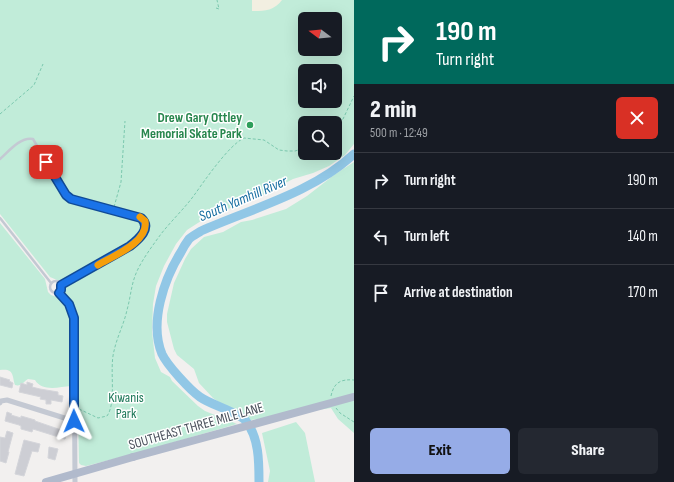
<!DOCTYPE html>
<meta charset="utf-8">
<style>
body{margin:0;font-family:"Sofia Sans Condensed",sans-serif;background:#242831;color:#f1f3f6;height:100vh;display:flex;flex-direction:column;font-size:15px;white-space:nowrap}
*{box-sizing:border-box;margin:0}
p{font-size:13px;color:#9ea1a6}
.icon{flex:none;width:22px;height:22px;fill:none;stroke:currentColor;stroke-width:2;stroke-linecap:round;stroke-linejoin:round}
.map{position:relative;flex:1;overflow:hidden}
.drawer{display:flex;flex-direction:column;background:#171b24;width:320px}
.drawer>*{flex:none}
.top-card{background:#00695c;color:#fff;overflow:hidden}
.needle{width:26px;rotate:286deg}
.buttons{position:absolute;left:298px;top:12px;display:grid;gap:8px}
.buttons a{display:grid;place-items:center;width:44px;height:44px;border-radius:6px;background:#171b24;box-shadow:0 4px 16px #0002;font-size:20px}
.pin{position:absolute;display:grid;place-items:center;width:34px;height:34px;color:#fff;margin:-17px;border-radius:8px;box-shadow:0 2px 6px #0006}
.me{position:absolute;width:44px;margin:-22px;rotate:359deg;stroke-linejoin:round;filter:drop-shadow(0 0 3px #0008)}
.turn{display:flex;align-items:center;gap:14px;height:84px;padding:0 16px;font-size:18px}
.turn .icon{width:52px;height:52px;stroke-width:2.5}
.turn b{display:block;font-size:28px;line-height:34px}
.round{display:grid;place-items:center;flex:none;width:42px;height:42px;border-radius:6px;background:#242831}
.headline{display:flex;align-items:center;justify-content:space-between;height:68px;padding:0 16px}
h1{font-size:24px;font-weight:800;line-height:30px}
.action{display:flex;gap:8px;margin-top:auto;padding:8px 16px}
.action a{flex:1;height:46px;border-radius:6px;background:#96ace7;color:#111;font-size:16px;font-weight:800;line-height:46px;text-align:center}
.action a+a{background:#242831;color:#f1f3f6}
ul{padding:0;list-style:none}
li{display:flex;align-items:center;gap:12px;height:56px;padding:0 16px;border-top:1px solid #363941}
li div{flex:1}
li b{display:block;font-size:15px}
li em{font-style:normal}
main{display:flex;flex:1;min-height:0}
.map>svg:first-child{display:block}
.green{fill:#c1ecd9;fill-rule:evenodd}
.sand{fill:#f2efe1}
.lines{fill:none;stroke-linecap:round;stroke-linejoin:round}
.river{stroke:#91c7e6;stroke-width:9}
.building{fill:#cdced4;stroke:#d4d5da}
.path{stroke:#7bc8ae;stroke-width:1;stroke-dasharray:3 2;stroke-linecap:butt}
.service{stroke:#c4c9d3;stroke-width:2.5}
.minor{stroke:#c4c9d3;stroke-width:5}
.primary{stroke:#b1bacc;stroke-width:8}
.primary-bridge{stroke:#b1bacc;stroke-width:8}
.route-casing{stroke:#114b97;stroke-width:10}
.route{stroke:#1a73e8;stroke-width:7}
.slow{stroke:#f59e0b;stroke-width:7}
.leisure-dot{fill:#2e9e5b;stroke:#fff;stroke-width:1.5}
.labels{text-anchor:middle;dominant-baseline:central;stroke-width:3;stroke-linejoin:round;paint-order:stroke}
.leisure-label{font-size:14px;font-weight:bold;fill:#27864d;stroke:#fff;text-anchor:end}
.park-label{font-size:14px;fill:#1e7859;stroke:#fff}
.street-label{font-size:14px;fill:#49505b;stroke:#fff}
.water-label{font-size:15px;font-style:italic;fill:#176ea1;stroke:#fff}
</style>
<main>
<div class="map">
<svg width="354" height="482" viewBox="0 0 354 482">
<rect width="100%" height="100%" fill="#f2f0ef"/>
<!-- green -->
<g class="green">
<path d="M0,0H354V144L345,155L329,166L313,173L293,179L255,199L225,210L201,221L187,230L176,244L164,266L156,286L153,304L152,332L155,358L161,372L170,377L172,381L198,406L205,411L237,424L133,454L86,466L81,465L79,463L76,315C75,311 74,306 71,302C67,296 62,293 67,285L63,280H57L50,277L0,214ZM305,19H335V49H305ZM305,71H335V101H305ZM305,123H335V153H305Z"/>
<path d="M354,162V433L338,419L331,408L251,420L242,414L220,403L213,398L199,383L194,369L177,355L174,349L167,322V314L174,283L185,259L191,249L204,237L223,232L241,222L252,220L286,209L307,196L334,175Z"/>
<path d="M0,223L45,279L48,292L51,295L60,298L65,304L70,317L71,386C59,387 42,392 35,380L28,379C23,382 21,387 15,385C12,375 14,368 0,370Z"/>
<path d="M296,422L305,433L315,482H268L270,471L262,433Z"/>
</g>
<!-- sand -->
<path class="sand" d="M252,0H282C274,11 264,11 252,11Z"/>
<g class="lines">
<!-- river -->
<path class="river" d="M259,482C259,461 259,438 246,421C238,412 211,405 200,397C190,390 167,365 162,354C149,323 164,279 181,252C183,248 186,243 189,239C192,236 198,233 201,231C253,208 312,193 354,154"/>
</g>
<!-- building -->
<g class="building">
<path d="M0,377L10,380L9,381L13,383L12,388L0,385Z"/>
<path d="M27,382L33,384L32,387L40,389L58,392V395L63,396L62,402L51,400V404H46V400L40,399L41,397L19,392L21,383L27,385Z"/>
<path d="M7,412L12,414L11,415L21,418V416L35,420V421L67,432L65,439L33,429L32,432L21,429V426L19,425L5,421Z"/>
<path d="M7,431L13,433L8,452H9L6,463L0,461V437L5,438Z"/>
<path d="M24,440L40,444L38,452L32,451L24,476L15,474Z"/>
<path d="M49,447L58,449L55,460L48,458Z"/>
</g>
<g class="lines">
<!-- path -->
<g class="path">
<path d="M216,8L219,9L217,0"/>
<path d="M0,114L34,85L43,64"/>
<path d="M335,126L343,119L354,96"/>
<path d="M114,207L121,182L125,121"/>
<path d="M331,396C334,382 341,379 354,380"/>
<path d="M336,408L340,413L354,422"/>
<path d="M79,409L98,418L107,416C117,402 109,369 114,351C117,337 124,324 127,310C131,296 131,283 138,269C144,257 153,245 161,234C172,220 185,208 195,194C205,180 229,145 244,138L264,140L279,150L287,151H295L305,148"/>
</g>
<!-- service -->
<g class="service">
<path d="M0,159C8,152 21,136 33,139L66,195L74,201L141,218C152,228 139,239 130,246L61,285"/>
<path d="M0,218L51,283"/>
<circle cx="56" cy="287" r="6"/>
</g>
<!-- minor -->
<g class="minor">
<path d="M59,293L69,304L74,318L75,482"/>
<path d="M0,403L1,401L7,400L74,421"/>
</g>
<!-- primary -->
<path class="primary" d="M46,482L133,457"/>
<!-- primary-bridge -->
<path class="primary-bridge" d="M133,457L353,397"/>
</g>
<g class="lines">
<defs>
<path id="route" d="M46,162L66,195L71,199L141,218C152,228 139,239 130,246L61,285V290L59,293L69,304L74,318V421"/>
</defs>
<!-- route casing -->
<use href="#route" class="route-casing"/>
<!-- route -->
<use href="#route" class="route"/>
<!-- slow -->
<path class="slow" d="M98,265C113,256 149,242 145,221L140,217"/>
</g>
<!-- markers -->
<circle class="leisure-dot" cx="250" cy="125" r="4"/>
<g class="labels">
<!-- leisure labels -->
<g class="leisure-label">
<text x="242" y="117">Drew Gary Ottley<tspan x="242" dy="16">Memorial Skate Park</tspan></text>
</g>
<!-- park labels -->
<g class="park-label">
<text x="126" y="397">Kiwanis<tspan x="126" dy="16">Park</tspan></text>
</g>
<!-- street labels -->
<g class="street-label">
<text transform="translate(196 426) rotate(-16)">SOUTHEAST THREE MILE LANE</text>
</g>
<!-- water labels -->
<g class="water-label">
<text transform="translate(243 199) rotate(-23)">South Yamhill River</text>
</g>
</g>
</svg>
<div class="buttons">
<a><svg class="needle" viewBox="-14 -14 28 28"><path d="M0-13l5 13h-10z" fill="#e53935"/><path d="M0 13l5-13h-10z" fill="#9ea1a6"/></svg></a>
<a><svg class="icon" aria-label="sound" viewBox="0 0 24 24"><path d="M4 9h4l5-4v14l-5-4H4zM17 9q2 3 0 6"/></svg></a>
<a><svg class="icon" aria-label="search" viewBox="0 0 24 24"><circle cx="10" cy="10" r="6"/><path d="M15 15l6 6"/></svg></a>
</div>
<div class="pin" style="left:46px;top:162px;background:#d93025"><svg class="icon" aria-label="arrive" viewBox="0 0 24 24"><path d="M6 21V4h12l-3 4 3 4H6"/></svg></div>
<svg class="me" style="left:74px;top:421px" viewBox="-20 -20 40 40"><path d="M0-17L14 15 0 8-14 15z" fill="#1a73e8" stroke="#fff" stroke-width="4"/></svg>
</div>
<section class="drawer">
<div class="top-card">
<div class="turn"><svg class="icon" aria-label="right" viewBox="0 0 24 24"><path d="M7 20v-9h11M14 6l5 5-5 5"/></svg><div><b>190 m</b>Turn right</div></div>
</div>
<div class="headline"><div><h1>2 min</h1><p>500 m · 12:49</p></div><a class="round" style="background:#d93025;color:#fff"><svg class="icon" aria-label="close" viewBox="0 0 24 24"><path d="M6 6l12 12M18 6L6 18"/></svg></a></div>
<ul>
<li><svg class="icon" aria-label="right" viewBox="0 0 24 24"><path d="M7 20v-9h11M14 6l5 5-5 5"/></svg><div><b>Turn right</b></div><em>190 m</em></li>
<li><svg class="icon" aria-label="left" viewBox="0 0 24 24"><path d="M17 20v-9H6M10 6l-5 5 5 5"/></svg><div><b>Turn left</b></div><em>140 m</em></li>
<li><svg class="icon" aria-label="arrive" viewBox="0 0 24 24"><path d="M6 21V4h12l-3 4 3 4H6"/></svg><div><b>Arrive at destination</b></div><em>170 m</em></li>
</ul>
<div class="action"><a>Exit</a><a>Share</a></div>
</section>
</main>
